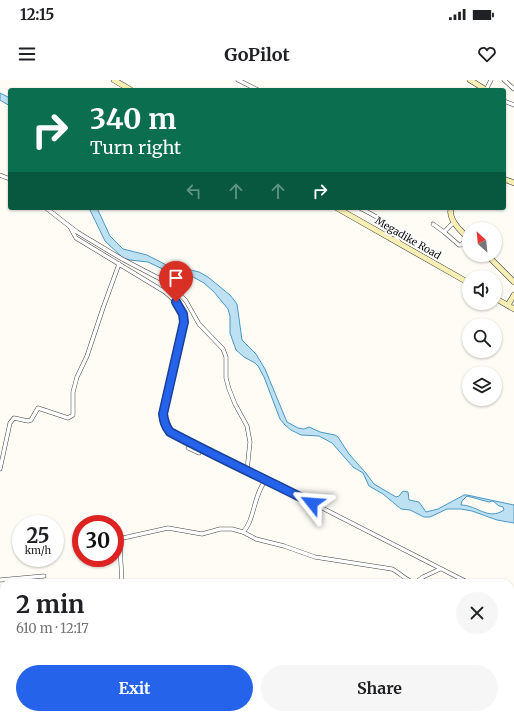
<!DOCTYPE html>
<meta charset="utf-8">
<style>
body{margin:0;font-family:Merriweather,serif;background:#f6f6f6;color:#202124;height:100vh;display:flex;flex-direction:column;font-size:15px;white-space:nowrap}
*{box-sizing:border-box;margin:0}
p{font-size:13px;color:#757577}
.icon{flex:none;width:22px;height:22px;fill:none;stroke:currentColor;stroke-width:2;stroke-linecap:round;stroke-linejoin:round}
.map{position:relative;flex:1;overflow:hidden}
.sheet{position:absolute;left:0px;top:499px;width:514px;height:140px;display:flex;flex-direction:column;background:#fff;border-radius:12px 12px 0 0;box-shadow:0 1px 3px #0004}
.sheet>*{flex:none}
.guide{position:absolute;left:8px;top:8px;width:498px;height:122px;border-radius:4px;box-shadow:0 1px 3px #0004;background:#0b6e4f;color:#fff;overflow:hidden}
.needle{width:26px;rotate:333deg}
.buttons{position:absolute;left:462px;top:142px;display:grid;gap:8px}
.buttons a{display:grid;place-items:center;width:40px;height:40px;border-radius:50%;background:#fff;box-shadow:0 1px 3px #0004;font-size:20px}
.speed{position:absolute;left:12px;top:435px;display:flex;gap:8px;font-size:20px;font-weight:700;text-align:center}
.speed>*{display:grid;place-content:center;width:52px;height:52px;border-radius:50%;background:#fff;box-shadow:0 1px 3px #0004;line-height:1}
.speed small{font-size:10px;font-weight:400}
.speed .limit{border:6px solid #d22;background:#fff;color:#111}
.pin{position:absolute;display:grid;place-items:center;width:34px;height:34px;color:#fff;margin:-41px -17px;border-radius:50% 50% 50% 0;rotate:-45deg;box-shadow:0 0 4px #0007}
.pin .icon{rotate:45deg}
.me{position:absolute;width:44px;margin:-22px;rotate:298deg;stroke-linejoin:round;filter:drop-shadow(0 0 3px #0008)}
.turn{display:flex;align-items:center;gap:14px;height:84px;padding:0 16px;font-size:18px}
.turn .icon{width:52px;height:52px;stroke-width:2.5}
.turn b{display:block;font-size:28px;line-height:34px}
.lanes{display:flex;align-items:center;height:38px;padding:0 16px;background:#0003;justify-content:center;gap:20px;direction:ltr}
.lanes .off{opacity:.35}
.round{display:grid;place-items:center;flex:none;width:42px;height:42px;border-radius:21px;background:#f6f6f6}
.head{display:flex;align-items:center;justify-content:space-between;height:68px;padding:0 16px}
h1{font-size:24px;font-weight:700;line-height:30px}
.primary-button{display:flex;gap:8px;margin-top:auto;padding:8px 16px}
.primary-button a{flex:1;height:46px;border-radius:24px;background:#2563eb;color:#fff;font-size:16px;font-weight:700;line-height:46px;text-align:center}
.primary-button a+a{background:#f6f6f6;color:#202124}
.status{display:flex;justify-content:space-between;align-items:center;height:28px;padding:0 20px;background:#fff;direction:ltr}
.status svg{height:11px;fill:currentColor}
header{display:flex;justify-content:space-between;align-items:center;height:52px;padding:0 16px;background:#fff;font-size:18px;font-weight:700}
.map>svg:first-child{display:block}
.water{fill:#bde0f2;stroke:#4a97c3;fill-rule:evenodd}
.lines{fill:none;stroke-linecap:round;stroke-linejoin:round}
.stream{stroke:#4a97c3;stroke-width:1}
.street-casing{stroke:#434343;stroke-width:4.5}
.secondary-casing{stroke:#323232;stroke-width:6}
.street{stroke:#fff;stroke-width:3.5}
.secondary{stroke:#f8efb5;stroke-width:5}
.route-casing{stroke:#184099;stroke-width:10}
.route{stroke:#2563eb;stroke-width:7}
.labels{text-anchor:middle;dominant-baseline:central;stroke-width:4;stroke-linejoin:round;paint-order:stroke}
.street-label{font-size:10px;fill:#101010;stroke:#fff}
</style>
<div class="status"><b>12:15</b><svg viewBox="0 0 49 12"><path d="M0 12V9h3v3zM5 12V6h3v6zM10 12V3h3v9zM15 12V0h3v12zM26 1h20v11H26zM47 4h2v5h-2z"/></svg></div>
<header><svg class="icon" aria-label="menu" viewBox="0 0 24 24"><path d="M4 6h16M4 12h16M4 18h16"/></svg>GoPilot<svg class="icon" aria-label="heart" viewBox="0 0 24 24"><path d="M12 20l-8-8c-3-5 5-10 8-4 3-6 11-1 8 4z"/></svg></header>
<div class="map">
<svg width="514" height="639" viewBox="0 0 514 639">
<rect width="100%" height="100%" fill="#fefcf5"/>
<!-- water -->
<g class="water">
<path d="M0,13L10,18V26L0,20Z"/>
<path d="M89,128H97L110,156L123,169L147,175L174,189L180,190L187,189L199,192L208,197L230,215L237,224L242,260L256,274L265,289L287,342L298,348L304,349L309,347L320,352L335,355L338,357L349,374L365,392L374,404L396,417L399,416L403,411L408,412L409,420L419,422L426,432L438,429L464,415H467L514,425V443L497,440L472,431L461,429H447L430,437H424L410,430L401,429L383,414L369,406L363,393L353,387L332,363L319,356L301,355L291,350L285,345L280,339L264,297L258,286L255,283L244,277L236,270L230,253V236L228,229L214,212L204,203L193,197L186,195L171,193L148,182L130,180L123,178L105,161ZM467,416L489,422L493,421L499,426L503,427L504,430C488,441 477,425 461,425L462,421Z"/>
</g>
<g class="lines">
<!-- stream -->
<g class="stream">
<path d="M0,605L4,610"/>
<path d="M23,635L25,639"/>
</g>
<defs>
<g id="street">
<path d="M238,0L258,10"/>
<path d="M504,0L514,9"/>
<path d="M486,10L491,0"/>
<path d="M504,21L514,25"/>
<path d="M0,95L10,99"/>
<path d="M46,128L77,152L122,179L170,204L186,221L199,244L223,269L226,277V298L229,309L235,324L247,346L250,362L247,390"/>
<path d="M360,128C381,139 387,141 399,162"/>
<path d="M454,142L444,152L459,165H461L468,158"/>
<path d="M433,144L444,152"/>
<path d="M70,147L76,158L165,212C172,218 179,224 183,233C188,245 167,317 163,334L164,340L170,352L205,370L285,409L469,503"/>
<path d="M188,368L199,373"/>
<path d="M0,389L10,343L14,338L28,341L31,340L38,328L68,338L73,335V312L77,297L87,276L103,228L119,184"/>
<path d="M243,452C255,440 253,415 266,400"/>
<path d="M0,500L44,496"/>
<path d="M122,503L120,465V461L123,458L168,448L202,454L220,449H232L243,452L256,459L284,466L315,477L392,489C400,493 407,501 415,503L423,497L440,489"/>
<path d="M510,524L514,526"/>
</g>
<g id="secondary">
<path d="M114,0L131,10"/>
<path d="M470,0L486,10"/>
<path d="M504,99L514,103"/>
<path d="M337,128L469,203"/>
<path d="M451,128C448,140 461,151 469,159"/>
<path d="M487,175L514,202"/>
<path d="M495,218L514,229"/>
<path d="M508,225L514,215"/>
<path d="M0,577L4,581"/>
<path d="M53,635L55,639"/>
<path d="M39,639L42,635"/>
</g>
</defs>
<!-- street casing -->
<use href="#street" class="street-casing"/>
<!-- secondary casing -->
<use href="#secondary" class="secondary-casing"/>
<!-- street -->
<use href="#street" class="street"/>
<!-- secondary -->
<use href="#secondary" class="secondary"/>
</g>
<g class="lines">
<defs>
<path id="route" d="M176,222L183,234L184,242L163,334C164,341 165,346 170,352C217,377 265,399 312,423"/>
</defs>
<!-- route casing -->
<use href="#route" class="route-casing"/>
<!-- route -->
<use href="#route" class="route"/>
</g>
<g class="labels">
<!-- street labels -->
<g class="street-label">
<text transform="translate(408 158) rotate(30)">Megadike Road</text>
</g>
</g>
</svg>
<div class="buttons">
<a><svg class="needle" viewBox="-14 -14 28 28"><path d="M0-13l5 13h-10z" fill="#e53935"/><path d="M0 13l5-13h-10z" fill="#757577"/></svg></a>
<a><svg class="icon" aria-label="sound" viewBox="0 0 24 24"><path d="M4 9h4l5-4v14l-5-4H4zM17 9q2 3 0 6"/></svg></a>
<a><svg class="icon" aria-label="search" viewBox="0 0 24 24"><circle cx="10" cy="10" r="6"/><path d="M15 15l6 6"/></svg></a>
<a><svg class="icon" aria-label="layers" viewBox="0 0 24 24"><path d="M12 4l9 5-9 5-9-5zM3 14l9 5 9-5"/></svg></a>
</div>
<div class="speed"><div>25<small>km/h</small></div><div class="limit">30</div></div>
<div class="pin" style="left:176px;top:222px;background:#d93025"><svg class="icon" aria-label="arrive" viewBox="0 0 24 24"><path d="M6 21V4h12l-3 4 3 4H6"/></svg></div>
<svg class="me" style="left:312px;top:423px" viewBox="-20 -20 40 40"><path d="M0-17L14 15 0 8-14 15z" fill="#2563eb" stroke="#fff" stroke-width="4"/></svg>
<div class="guide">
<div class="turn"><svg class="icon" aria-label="right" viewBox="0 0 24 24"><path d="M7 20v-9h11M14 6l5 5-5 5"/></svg><div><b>340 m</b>Turn right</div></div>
<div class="lanes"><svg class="icon off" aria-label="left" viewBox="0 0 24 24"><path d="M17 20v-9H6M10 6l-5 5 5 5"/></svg><svg class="icon off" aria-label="ahead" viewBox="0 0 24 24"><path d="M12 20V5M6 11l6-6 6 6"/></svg><svg class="icon off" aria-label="ahead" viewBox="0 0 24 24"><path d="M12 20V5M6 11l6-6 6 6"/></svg><svg class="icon" aria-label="right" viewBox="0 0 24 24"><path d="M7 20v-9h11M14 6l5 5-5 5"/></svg></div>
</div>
<section class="sheet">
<div class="head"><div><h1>2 min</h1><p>610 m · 12:17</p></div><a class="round"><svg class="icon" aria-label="close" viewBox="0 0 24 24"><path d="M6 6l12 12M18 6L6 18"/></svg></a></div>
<div class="primary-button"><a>Exit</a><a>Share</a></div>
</section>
</div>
